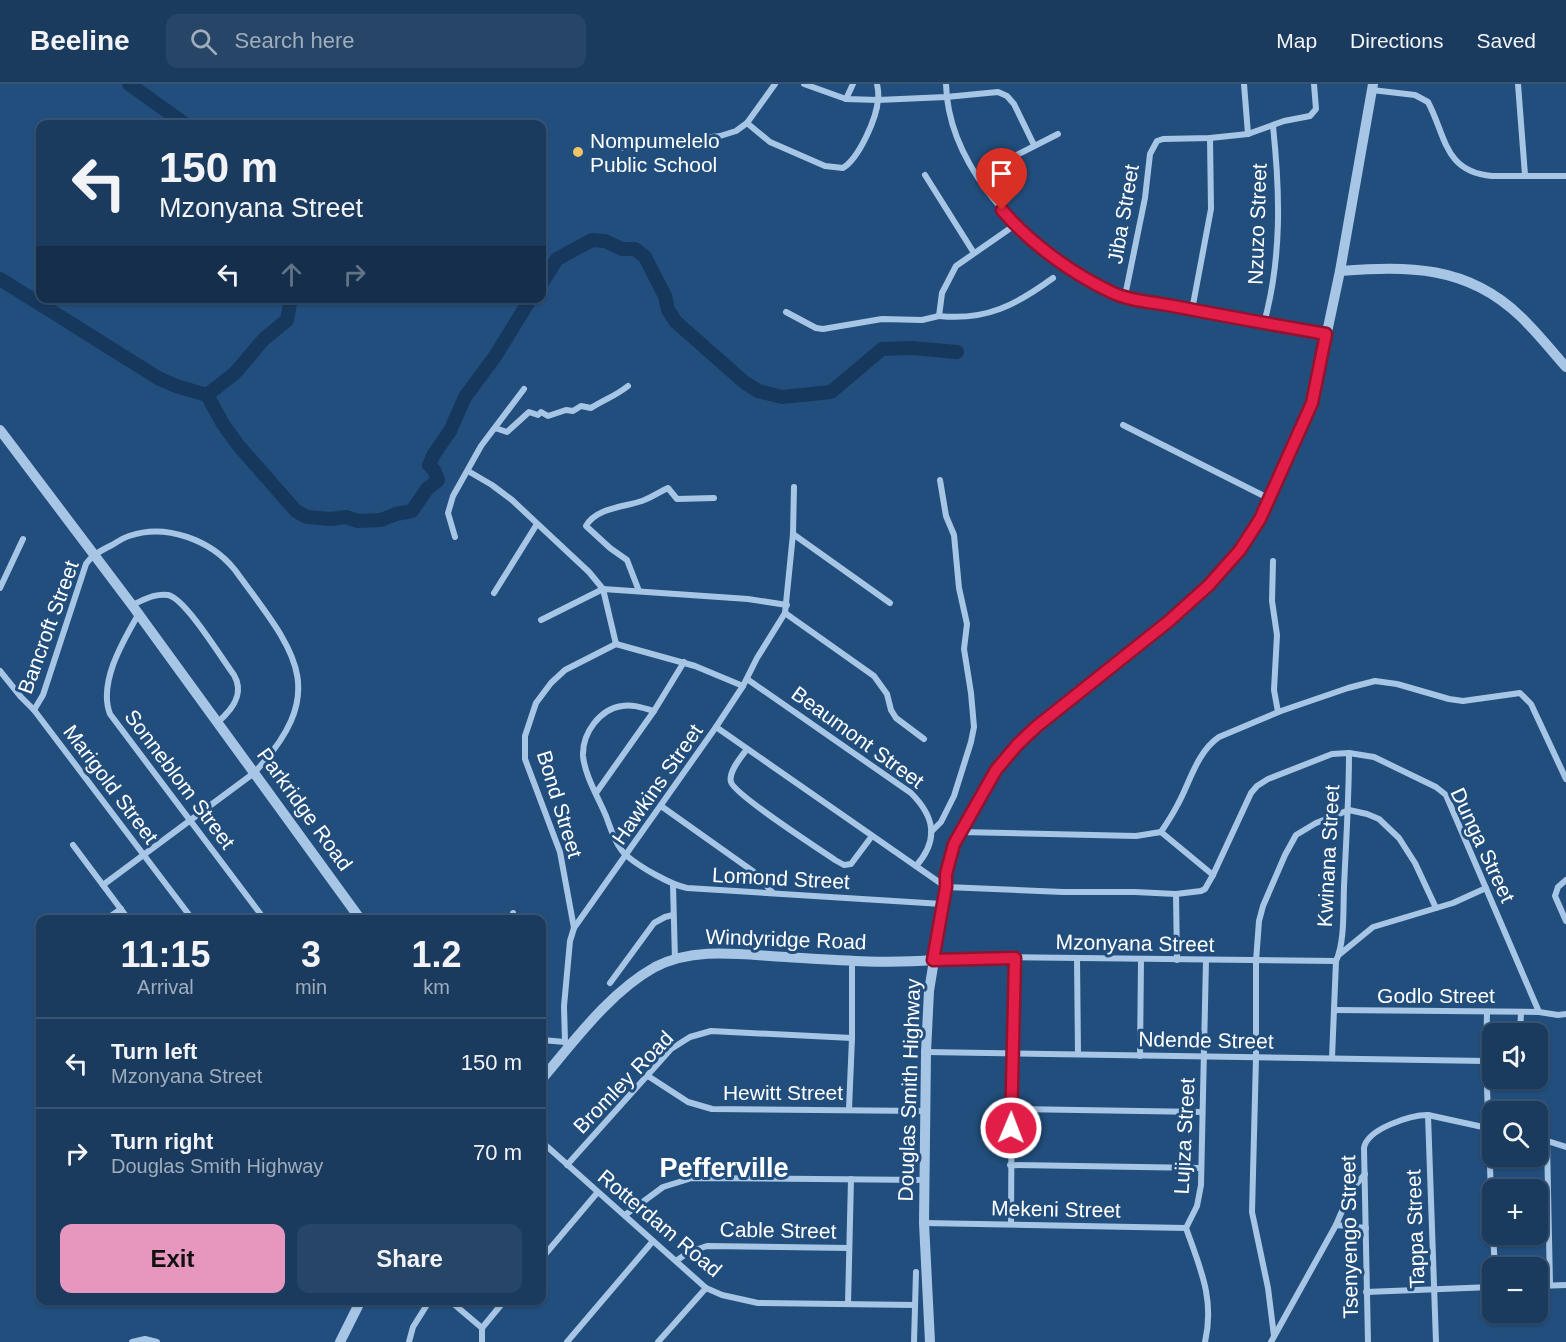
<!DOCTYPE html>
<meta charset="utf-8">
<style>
body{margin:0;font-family:Helvetica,sans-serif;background:#274567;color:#f1f3f6;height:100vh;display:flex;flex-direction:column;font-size:22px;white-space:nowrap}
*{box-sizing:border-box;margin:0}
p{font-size:20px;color:#9fadbc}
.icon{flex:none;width:33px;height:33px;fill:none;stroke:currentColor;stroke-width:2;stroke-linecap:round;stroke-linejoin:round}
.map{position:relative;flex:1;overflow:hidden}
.sheet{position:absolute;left:36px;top:831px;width:510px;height:390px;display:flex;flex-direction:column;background:#1a3a5e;border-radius:12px;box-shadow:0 2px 4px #0004,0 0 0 2px #385473}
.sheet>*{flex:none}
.top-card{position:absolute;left:36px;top:36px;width:510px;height:183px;border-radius:12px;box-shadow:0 2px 4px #0004,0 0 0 2px #385473;background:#1a3a5e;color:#f1f3f6;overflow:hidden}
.buttons{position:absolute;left:1482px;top:939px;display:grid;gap:12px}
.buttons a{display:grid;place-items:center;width:66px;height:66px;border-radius:12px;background:#1a3a5e;box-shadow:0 2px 4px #0004,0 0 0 2px #385473;font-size:30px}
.pin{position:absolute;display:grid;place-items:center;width:51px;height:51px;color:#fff;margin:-62px -26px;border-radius:50% 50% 50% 0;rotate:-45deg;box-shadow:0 0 6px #0007}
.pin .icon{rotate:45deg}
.me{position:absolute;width:66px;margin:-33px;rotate:1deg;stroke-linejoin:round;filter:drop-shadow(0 0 4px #0008)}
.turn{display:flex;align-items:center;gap:21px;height:126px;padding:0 24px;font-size:27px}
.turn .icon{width:78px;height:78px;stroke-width:2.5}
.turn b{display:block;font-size:42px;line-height:51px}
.lanes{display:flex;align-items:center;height:57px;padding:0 24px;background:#0003;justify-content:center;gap:30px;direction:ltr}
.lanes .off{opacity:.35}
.eta{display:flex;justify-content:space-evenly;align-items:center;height:102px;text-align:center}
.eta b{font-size:36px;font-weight:700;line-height:42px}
.button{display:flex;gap:12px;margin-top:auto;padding:12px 24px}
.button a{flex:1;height:69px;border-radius:12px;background:#e797bd;color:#111;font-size:24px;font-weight:700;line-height:69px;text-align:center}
.button a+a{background:#274567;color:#f1f3f6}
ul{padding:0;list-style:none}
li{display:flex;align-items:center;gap:18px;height:90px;padding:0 24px;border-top:2px solid #385473}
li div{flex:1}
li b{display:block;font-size:22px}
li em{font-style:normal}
header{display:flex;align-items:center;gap:36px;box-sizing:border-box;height:84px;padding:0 30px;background:#1a3a5e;border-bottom:2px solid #385473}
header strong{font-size:28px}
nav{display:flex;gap:33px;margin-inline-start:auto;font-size:21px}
.search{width:420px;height:54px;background:#274567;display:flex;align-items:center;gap:15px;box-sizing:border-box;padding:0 21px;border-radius:12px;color:#9fadbc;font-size:22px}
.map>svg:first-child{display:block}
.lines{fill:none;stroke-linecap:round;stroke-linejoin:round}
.river{stroke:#17385d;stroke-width:14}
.minor{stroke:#a7c6e6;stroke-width:6}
.tertiary{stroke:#a7c6e6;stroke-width:10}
.route-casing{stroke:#92132f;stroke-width:15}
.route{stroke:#e11d48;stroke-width:10}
.poi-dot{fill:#f1c469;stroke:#224e7d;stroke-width:2}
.labels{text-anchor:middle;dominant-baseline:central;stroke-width:6;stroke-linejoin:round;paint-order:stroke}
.poi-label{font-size:21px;fill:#fff;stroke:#224e7d;text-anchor:start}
.street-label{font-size:21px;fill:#fff;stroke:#224e7d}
.district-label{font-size:27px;font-weight:bold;fill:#fff;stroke:#224e7d}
</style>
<header>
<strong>Beeline</strong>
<div class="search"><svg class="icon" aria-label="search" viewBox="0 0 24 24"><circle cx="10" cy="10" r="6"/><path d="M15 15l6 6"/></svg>Search here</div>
<nav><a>Map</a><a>Directions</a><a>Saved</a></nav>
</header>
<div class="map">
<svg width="1566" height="1258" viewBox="0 0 1566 1258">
<rect width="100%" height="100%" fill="#224e7d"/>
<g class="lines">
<!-- river -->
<g class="river">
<path d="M129,0L185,40"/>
<path d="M0,195L158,294L176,302L207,311L223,340L238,361L296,427L307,433L331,435L346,433L358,437L381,436L396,430L412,427L427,405L438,396L434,386L429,381L434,370L450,347L465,313L496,271L531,214"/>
<path d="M542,199L557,175L592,156L605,157L622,165H635L645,173L665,212L668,226L676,238L744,298L758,307L782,313L831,308L882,265L912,264L957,268"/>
<path d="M207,311L235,289L264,255L287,236L291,214"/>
</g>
<!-- minor -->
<g class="minor">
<path d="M804,0L846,15L878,16L946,13L998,8L1007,12L1014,20L1034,61"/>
<path d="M946,0C948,77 1011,145 1072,185C1089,196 1106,207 1125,212L1326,250"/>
<path d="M1244,0L1248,50"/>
<path d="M1518,0L1525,91"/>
<path d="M1372,6L1415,11L1428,18C1446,52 1444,88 1492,92H1566"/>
<path d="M846,15L853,0"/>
<path d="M747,39L770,58L825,82L843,84C859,74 877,34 878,15C879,10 878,5 877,0"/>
<path d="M622,64L720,52L736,47L747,39L775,0"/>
<path d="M997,81L1058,50"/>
<path d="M925,91L974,169"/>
<path d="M1015,141L956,182L942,209L939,232C986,237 1016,221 1053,194"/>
<path d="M1125,212L1145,114L1150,70L1157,57L1163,55L1210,54L1248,50L1284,37L1310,32L1316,25L1314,0"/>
<path d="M1192,226L1211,125L1210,54"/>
<path d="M786,228L816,244L823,245L882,235L922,236L939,232"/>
<path d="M1264,239C1282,174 1280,108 1273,42"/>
<path d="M1123,341L1270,415"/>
<path d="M495,344L507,348L529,328L538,331L541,328L548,332L566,326L573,327L581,322L591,324C605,315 614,313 628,302"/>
<path d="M468,387L492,401L512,416L589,488L603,505L616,560"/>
<path d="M793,450L890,519"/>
<path d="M455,453L448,429L453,412L481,362L524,305"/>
<path d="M1273,477L1272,517L1277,551L1274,606L1278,628"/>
<path d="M0,504L23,455"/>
<path d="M639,507L627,476L610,464L586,442C596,424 624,423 642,417C651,414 659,408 668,404L677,415L714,414"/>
<path d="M494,509L537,440"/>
<path d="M132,521C144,516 155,509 168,511C185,514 222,575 234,591C245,610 232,626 218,638"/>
<path d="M785,529L874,592L887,610L891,626L896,634L924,655"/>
<path d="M138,531C123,557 98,599 110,630L265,836"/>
<path d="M541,536L603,505L748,515L787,521"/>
<path d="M0,587L21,613L34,626L193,836"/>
<path d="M747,595L911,709C935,733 939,756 916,782"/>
<path d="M34,626L43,611L86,480C92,471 102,466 112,461C117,458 123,454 129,452C166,439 211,456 235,486C292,565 334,604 254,689L103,801"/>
<path d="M654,627C643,624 633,620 622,622C600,625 582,649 583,672C585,692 598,713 606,732C611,745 616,763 627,772C640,783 671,801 687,804L942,820"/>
<path d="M716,643L946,803L1063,808H1135L1176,810L1201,807L1205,805L1213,791L1251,709L1257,702L1268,695L1332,670L1349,669L1374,673L1436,703L1446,711L1539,928"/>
<path d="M747,665C741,673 728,688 731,698C735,711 819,765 835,776L844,781L851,780L872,752"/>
<path d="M596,709L654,627L684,578"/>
<path d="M661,722L754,788L773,809"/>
<path d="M931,748L941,738L954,712L971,658L974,643L971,609L964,565L967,540L959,504L954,451L946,432L940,396"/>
<path d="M960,748L1136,752L1161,748C1167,739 1173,730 1178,720C1190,698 1197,668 1219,653L1281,627L1348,604L1375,597L1397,600L1449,615L1463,617L1520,609L1531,620L1566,695"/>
<path d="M1161,748L1213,791"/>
<path d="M73,761L129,836"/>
<path d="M1566,796L1558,803L1555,812L1566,837"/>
<path d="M673,801L675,876"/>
<path d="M1176,810L1177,876"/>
<path d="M105,836L121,825"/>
<path d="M512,836L513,829"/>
<path d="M574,844L716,643L743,602L757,574L785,529L793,450L794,403"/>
<path d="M1340,870L1373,843L1453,819L1486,804"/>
<path d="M1077,874L1078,970"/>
<path d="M934,876L988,873L1336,877"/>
<path d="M610,899L654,839L665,833L673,831"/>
<path d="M1334,926L1539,928L1558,931L1566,930"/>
<path d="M1487,928L1486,977L1492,1136"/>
<path d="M1520,950L1521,928"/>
<path d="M542,956L565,958L566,960"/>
<path d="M565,958L564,922L570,857L574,844L560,768L525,675V652L536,619L551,599L565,586L616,560L695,582L743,602"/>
<path d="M926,968L1486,977"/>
<path d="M1140,972L1141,876"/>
<path d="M1332,974L1336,877C1345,858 1343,825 1344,803C1346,758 1349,714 1349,669"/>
<path d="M648,992L688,1018L712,1025L925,1027"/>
<path d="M849,1025L852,954V877"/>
<path d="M1012,1025L1202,1028"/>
<path d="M1428,1031L1436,1258"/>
<path d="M1538,1054L1566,1063"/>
<path d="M1547,1057L1550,1201"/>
<path d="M542,1058L706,1204L722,1211L758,1219L915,1221"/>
<path d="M567,1081L671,965L690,953L711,947L852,954"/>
<path d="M1010,1081L1201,1084"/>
<path d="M625,1131L663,1103L692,1094L924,1096"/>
<path d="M924,1139L1186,1144"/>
<path d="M1011,1140L1012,970L1015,874"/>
<path d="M1336,1141L1351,1106L1365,1090"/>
<path d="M1493,1150L1495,1184"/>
<path d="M542,1174L597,1109"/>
<path d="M676,1177L689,1168L707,1162L849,1164"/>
<path d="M1538,1202L1566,1201"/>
<path d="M1366,1208L1492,1203"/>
<path d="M449,1216L482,1244"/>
<path d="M848,1220L851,1095"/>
<path d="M1274,1252L1268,1204L1252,1128L1256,974V877L1259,837L1263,822L1285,771L1296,751L1316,739L1349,726L1367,730L1379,735L1399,754L1415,779L1436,824"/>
<path d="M132,1258L145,1255L157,1258"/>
<path d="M409,1258L413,1243L430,1216"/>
<path d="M482,1258V1244L505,1216"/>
<path d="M567,1258L653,1157"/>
<path d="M658,1258L706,1204"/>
<path d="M914,1258L916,1188"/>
<path d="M1205,1258C1215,1215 1200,1184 1186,1144L1197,1122L1201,1101L1206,876"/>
<path d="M1271,1258L1336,1141L1366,1144"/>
<path d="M1368,1258L1364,1064C1367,1045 1410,1031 1428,1031L1492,1045"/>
</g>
<!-- tertiary -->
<g class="tertiary">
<path d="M1340,187C1408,182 1467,181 1520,232C1536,247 1551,266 1566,283"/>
<path d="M0,346L132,521L361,836"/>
<path d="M542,995C575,956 610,908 655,883C695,862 744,871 786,873C835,876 884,880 933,876"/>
<path d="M340,1258L361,1216"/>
<path d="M930,1258L924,1139L926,968L929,907L946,803V790L950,772L960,748L996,686L1018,660L1036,643L1169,537L1209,501L1240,466L1260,435L1312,319L1340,187L1373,0"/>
</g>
</g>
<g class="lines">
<defs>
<path id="route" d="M1002,126C1030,159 1071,189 1111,208C1129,217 1153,218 1173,222C1224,232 1275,241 1326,250L1312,319L1260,435L1240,466L1209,501L1169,537L1036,643L1018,660L996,686L954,760L946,790V803L933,876L1015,874L1011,1044"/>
</defs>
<!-- route casing -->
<use href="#route" class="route-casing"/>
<!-- route -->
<use href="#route" class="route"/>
</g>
<!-- markers -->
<circle class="poi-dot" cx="578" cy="68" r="6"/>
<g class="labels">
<!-- poi labels -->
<g class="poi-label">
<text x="590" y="56">Nompumelelo<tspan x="590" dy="24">Public School</tspan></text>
</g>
<!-- street labels -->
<g class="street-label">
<text transform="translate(1123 130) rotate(-80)">Jiba Street</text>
<text transform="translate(1257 140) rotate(-88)">Nzuzo Street</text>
<text transform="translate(48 543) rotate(-70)">Bancroft Street</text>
<text transform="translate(858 653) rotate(36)">Beaumont Street</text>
<text transform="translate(180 695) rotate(53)">Sonneblom Street</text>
<text transform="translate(111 700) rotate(53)">Marigold Street</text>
<text transform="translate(657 700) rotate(-55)">Hawkins Street</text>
<text transform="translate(560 720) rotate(73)">Bond Street</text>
<text transform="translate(305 725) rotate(54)">Parkridge Road</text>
<text transform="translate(1483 761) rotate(65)">Dunga Street</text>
<text transform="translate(1328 772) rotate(-87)">Kwinana Street</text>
<text transform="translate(781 794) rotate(3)">Lomond Street</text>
<text transform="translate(786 855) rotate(2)">Windyridge Road</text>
<text transform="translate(1135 859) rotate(1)">Mzonyana Street</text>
<text x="1436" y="911">Godlo Street</text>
<text transform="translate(1206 956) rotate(1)">Ndende Street</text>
<text transform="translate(623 998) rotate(-46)">Bromley Road</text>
<text transform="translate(909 1006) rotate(-88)">Douglas Smith Highway</text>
<text x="783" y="1008">Hewitt Street</text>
<text transform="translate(1184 1052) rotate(-87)">Lujiza Street</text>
<text transform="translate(1056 1125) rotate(1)">Mekeni Street</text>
<text transform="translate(660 1139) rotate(40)">Rotterdam Road</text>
<text transform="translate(1415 1145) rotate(-92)">Tappa Street</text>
<text transform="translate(778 1146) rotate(1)">Cable Street</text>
<text transform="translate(1349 1153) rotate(-91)">Tsenyengo Street</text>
</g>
<!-- district labels -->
<g class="district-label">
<text x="724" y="1084">Pefferville</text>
</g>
</g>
</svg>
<div class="buttons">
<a><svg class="icon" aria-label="sound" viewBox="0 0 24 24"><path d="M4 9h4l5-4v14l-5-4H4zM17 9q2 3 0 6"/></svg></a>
<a><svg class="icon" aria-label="search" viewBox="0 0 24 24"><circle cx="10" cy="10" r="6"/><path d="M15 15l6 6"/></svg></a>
<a>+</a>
<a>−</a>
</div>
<div class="pin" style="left:1002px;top:126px;background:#d93025"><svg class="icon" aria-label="arrive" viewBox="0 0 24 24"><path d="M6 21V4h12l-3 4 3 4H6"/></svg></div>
<svg class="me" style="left:1011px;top:1044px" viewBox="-20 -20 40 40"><circle r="17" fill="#e11d48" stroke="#fff" stroke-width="3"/><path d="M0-11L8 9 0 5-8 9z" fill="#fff"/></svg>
<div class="top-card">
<div class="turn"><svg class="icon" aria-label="left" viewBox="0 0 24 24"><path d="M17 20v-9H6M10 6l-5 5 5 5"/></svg><div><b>150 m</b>Mzonyana Street</div></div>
<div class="lanes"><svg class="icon" aria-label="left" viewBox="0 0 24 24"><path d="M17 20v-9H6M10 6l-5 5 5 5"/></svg><svg class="icon off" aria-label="ahead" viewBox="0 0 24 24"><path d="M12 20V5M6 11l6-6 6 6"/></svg><svg class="icon off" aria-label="right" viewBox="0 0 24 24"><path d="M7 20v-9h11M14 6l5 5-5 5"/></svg></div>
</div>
<section class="sheet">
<div class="eta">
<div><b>11:15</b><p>Arrival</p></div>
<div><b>3</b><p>min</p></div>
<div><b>1.2</b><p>km</p></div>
</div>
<ul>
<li><svg class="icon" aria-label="left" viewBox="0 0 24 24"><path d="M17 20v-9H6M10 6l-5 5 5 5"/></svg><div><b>Turn left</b><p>Mzonyana Street</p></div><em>150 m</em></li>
<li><svg class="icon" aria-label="right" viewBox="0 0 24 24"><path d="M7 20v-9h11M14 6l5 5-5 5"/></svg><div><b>Turn right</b><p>Douglas Smith Highway</p></div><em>70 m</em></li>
</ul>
<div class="button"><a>Exit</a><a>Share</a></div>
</section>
</div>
